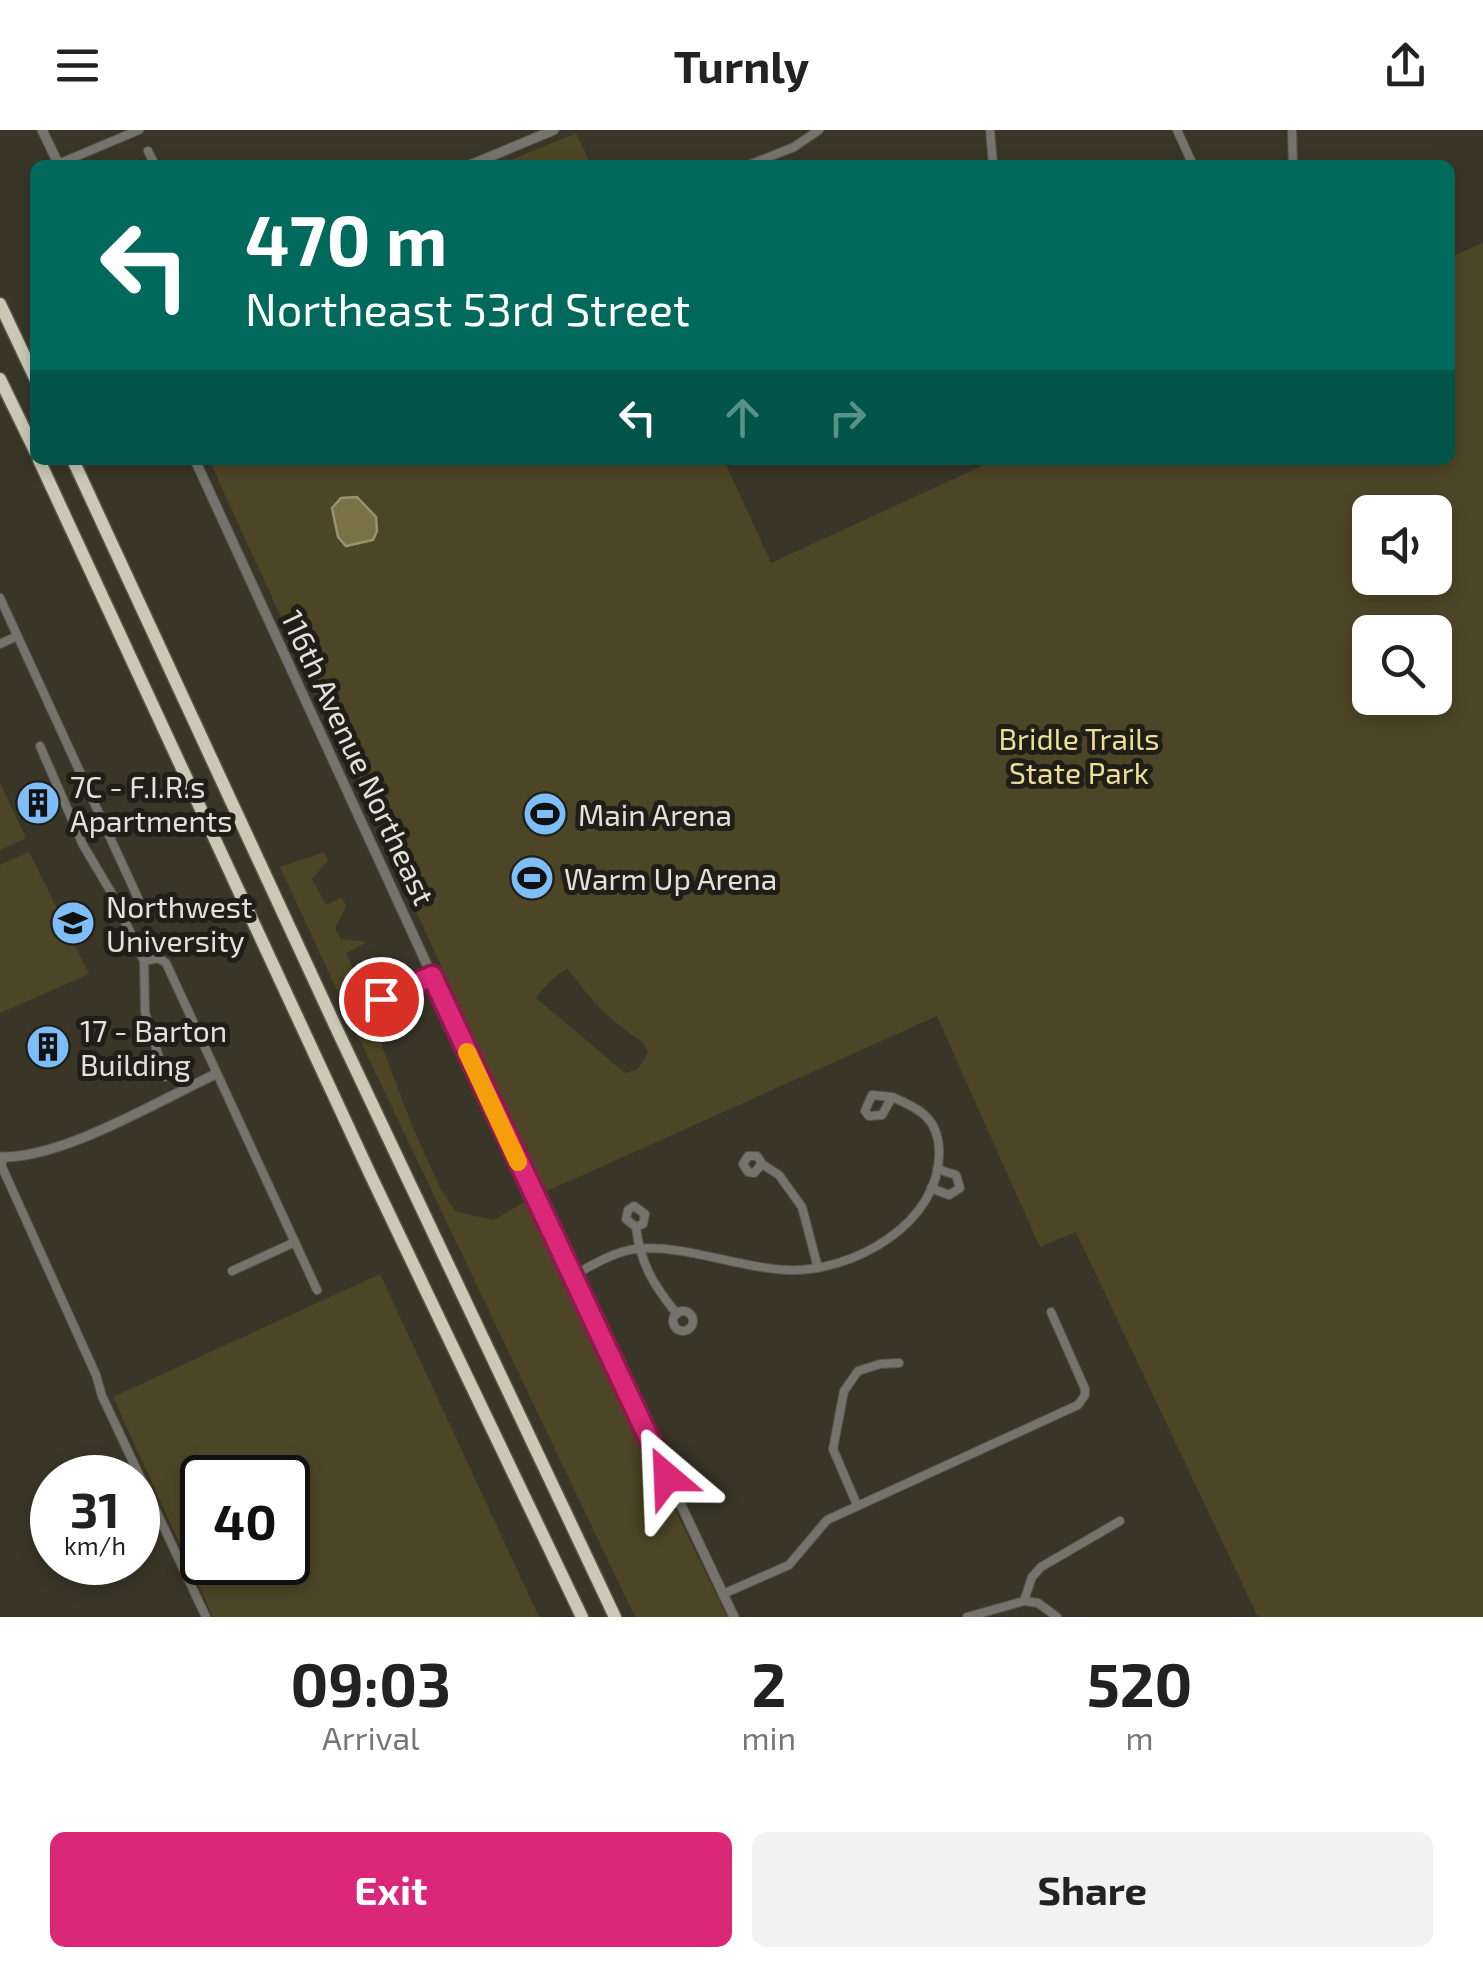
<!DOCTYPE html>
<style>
body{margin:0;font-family:"Exo 2",sans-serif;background:#f2f2f2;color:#222;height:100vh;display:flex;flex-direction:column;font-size:38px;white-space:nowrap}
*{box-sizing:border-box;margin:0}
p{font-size:32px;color:#767676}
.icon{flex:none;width:55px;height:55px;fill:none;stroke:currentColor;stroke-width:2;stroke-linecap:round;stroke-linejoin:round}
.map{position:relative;height:1487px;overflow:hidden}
.side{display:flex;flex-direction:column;background:#fff;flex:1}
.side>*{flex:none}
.hud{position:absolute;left:30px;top:30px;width:1425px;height:305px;border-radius:15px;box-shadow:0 5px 15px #0003;background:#00695c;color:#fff;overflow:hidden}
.controls{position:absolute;left:1352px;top:365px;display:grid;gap:20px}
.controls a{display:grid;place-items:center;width:100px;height:100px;border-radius:15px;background:#fff;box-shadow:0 5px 15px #0003;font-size:50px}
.speed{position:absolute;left:30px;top:1325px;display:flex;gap:20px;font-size:50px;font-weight:700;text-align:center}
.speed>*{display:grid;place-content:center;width:130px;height:130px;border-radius:50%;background:#fff;box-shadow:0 5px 15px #0003;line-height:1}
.speed small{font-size:25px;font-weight:400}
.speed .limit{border:5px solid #111;border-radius:15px;background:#fff;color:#111}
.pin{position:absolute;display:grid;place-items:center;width:85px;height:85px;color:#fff;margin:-42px;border:5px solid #fff;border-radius:50%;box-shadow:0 2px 10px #0007}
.me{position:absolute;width:110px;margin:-55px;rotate:334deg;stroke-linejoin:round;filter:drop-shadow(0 0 8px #0008)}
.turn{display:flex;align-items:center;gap:35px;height:210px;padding:0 50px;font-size:45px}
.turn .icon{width:130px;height:130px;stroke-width:2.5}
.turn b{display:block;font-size:70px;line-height:85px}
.lanes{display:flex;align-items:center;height:95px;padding:0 50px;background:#0003;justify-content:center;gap:50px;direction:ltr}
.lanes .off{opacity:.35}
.eta{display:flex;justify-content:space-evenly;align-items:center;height:170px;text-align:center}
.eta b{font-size:60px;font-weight:700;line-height:70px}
.action{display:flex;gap:20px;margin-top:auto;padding:20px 50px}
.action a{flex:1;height:115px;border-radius:15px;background:#db2777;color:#fff;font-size:40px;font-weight:700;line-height:115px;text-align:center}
.action a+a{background:#f2f2f2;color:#222}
header{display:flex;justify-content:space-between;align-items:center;height:130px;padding:0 50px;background:#fff;font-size:45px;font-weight:700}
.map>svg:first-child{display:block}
.green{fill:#4d4626;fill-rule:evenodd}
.water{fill:#7a7146;stroke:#9a9372;stroke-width:2.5}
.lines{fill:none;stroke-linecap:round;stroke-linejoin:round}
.minor-casing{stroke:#585547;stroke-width:10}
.tertiary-casing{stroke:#585547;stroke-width:11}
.motorway-casing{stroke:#585547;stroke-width:15}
.minor{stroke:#75746c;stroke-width:8}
.tertiary{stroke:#75746c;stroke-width:9}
.motorway{stroke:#ccc8b6;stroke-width:12}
.route-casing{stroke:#8e194d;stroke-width:25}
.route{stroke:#db2777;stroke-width:18}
.slow{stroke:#f59e0b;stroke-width:18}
.labels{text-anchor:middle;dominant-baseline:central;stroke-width:10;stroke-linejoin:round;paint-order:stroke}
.park-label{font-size:30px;fill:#eddd96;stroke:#1f1e17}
.street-label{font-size:30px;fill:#e3e1d8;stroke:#1f1e17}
.poi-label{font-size:30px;fill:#e3e1d8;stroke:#1f1e17;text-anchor:start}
</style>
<header><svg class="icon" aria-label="menu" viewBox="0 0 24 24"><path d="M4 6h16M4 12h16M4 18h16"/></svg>Turnly<svg class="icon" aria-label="share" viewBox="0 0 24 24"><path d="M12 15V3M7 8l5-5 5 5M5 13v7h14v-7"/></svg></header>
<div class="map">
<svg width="1483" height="1487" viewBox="0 0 1483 1487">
<rect width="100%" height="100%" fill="#393627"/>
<!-- green -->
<g class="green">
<path d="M576,3L591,35H499Z"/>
<path d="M1483,113V1487H1258L1076,1102L1040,1117L937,886L545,1062L209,330H724L771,433L995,330H1450V127ZM1370,382H1435V448H1370ZM1370,502H1435V568H1370ZM568,839C590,869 611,893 643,912L648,923L638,939L625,943L536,868C543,858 557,843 568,839Z"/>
<path d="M0,653L26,708L0,720Z"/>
<path d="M29,722L89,844L0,883V735Z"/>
<path d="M324,722L328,730L312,749L326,775L342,768L346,776L335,799L341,809L367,812L346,823L364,861L342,871L280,737Z"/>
<path d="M372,872L383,919L413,998L441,1060L456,1082L494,1090L526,1071L727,1487H635L347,883Z"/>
<path d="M380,1144L539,1487H213L113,1267ZM202,1348H288V1432H202Z"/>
</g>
<!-- water -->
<path class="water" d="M357,367L376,387L377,401L373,410L346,416L338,407L332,378L341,368Z"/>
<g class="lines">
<defs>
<g id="minor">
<path d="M990,0L993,35"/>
<path d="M1177,0L1193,35"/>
<path d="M1292,0L1293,35"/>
<path d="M148,21L155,35"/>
<path d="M58,34L139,0"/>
<path d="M749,35L794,17L819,0"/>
<path d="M0,468L143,779"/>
<path d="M0,514L17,506"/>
<path d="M40,616L83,715L111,762L144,831L145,882L165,947"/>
<path d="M144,831L158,828L166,833L317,1160"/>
<path d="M378,870L432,845"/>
<path d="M2,1028V1037L96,1245L102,1266L206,1487"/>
<path d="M762,1034L754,1043L748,1042L743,1034L748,1026H757L762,1034L779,1045L802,1077L818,1138"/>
<path d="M931,1058L949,1065L960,1058L956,1045L937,1039"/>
<path d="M636,1097L626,1089L628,1080L634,1076L645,1084L643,1094L636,1097C640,1133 654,1156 677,1184"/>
<path d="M232,1141L295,1112"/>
<path d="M572,1146C591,1136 613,1122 635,1119C686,1114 736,1138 787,1140C852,1143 942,1093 939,1020C938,988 919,978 892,967L882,985L869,986L865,981L872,965L892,967"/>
<circle cx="683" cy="1191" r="10"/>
<path d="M857,1375L833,1319L844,1261L858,1241L880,1234L899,1233"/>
<path d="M723,1464L789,1435L827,1390L1078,1275L1085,1265V1259L1051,1182"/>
<path d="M1024,1471L1038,1473L1057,1487"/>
<path d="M967,1487L1024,1471L1032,1447L1041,1437L1120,1391"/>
</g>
<g id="tertiary">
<path d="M42,0L59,35"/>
<path d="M470,35L554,0"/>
<path d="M195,330L491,974L734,1487"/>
<path d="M0,1027C62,1029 158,971 216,944"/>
</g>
<g id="motorway">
<path d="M0,174L35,248"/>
<path d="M0,249L35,321"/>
<path d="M39,330L371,1046L582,1487"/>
<path d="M73,330L339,904L615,1487"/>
</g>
</defs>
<!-- minor casing -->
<use href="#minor" class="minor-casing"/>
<!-- tertiary casing -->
<use href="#tertiary" class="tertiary-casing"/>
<!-- motorway casing -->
<use href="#motorway" class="motorway-casing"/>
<!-- minor -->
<use href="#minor" class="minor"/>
<!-- tertiary -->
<use href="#tertiary" class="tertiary"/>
<!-- motorway -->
<use href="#motorway" class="motorway"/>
</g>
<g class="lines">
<defs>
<path id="route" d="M381,869L432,846L667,1347"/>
</defs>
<!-- route casing -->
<use href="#route" class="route-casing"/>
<!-- route -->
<use href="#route" class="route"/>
<!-- slow -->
<path class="slow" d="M467,922L518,1032"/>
</g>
<!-- icons -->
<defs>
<symbol id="building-disc" viewBox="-11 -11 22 22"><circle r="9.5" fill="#7dbef9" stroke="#1f1e17"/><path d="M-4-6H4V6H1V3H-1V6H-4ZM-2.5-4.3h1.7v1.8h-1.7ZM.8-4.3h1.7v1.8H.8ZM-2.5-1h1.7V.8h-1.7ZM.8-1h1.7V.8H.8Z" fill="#111"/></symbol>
<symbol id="stadium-disc" viewBox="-11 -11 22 22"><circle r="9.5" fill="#7dbef9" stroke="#1f1e17"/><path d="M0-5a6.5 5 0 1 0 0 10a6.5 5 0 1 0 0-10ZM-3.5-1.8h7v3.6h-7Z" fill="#111"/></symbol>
<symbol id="university-disc" viewBox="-11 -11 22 22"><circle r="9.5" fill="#7dbef9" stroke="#1f1e17"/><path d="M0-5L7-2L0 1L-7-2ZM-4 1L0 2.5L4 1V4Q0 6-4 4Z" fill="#111"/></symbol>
</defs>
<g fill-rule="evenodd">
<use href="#building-disc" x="13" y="648" width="50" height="50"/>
<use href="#stadium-disc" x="520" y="659" width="50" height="50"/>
<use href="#stadium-disc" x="507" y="723" width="50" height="50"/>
<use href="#university-disc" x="48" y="768" width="50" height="50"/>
<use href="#building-disc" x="23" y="892" width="50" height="50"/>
</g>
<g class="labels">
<!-- park labels -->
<g class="park-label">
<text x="1079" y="608">Bridle Trails<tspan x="1079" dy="34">State Park</tspan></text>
</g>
<!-- street labels -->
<g class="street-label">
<text transform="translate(359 627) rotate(65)">116th Avenue Northeast</text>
</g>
<!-- poi labels -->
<g class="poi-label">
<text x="70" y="656">7C - F.I.R.s<tspan x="70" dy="34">Apartments</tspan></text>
<text x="578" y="684">Main Arena</text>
<text x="564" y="748">Warm Up Arena</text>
<text x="106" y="776">Northwest<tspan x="106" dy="34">University</tspan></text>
<text x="80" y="900">17 - Barton<tspan x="80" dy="34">Building</tspan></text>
</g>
</g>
</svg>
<div class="controls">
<a><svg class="icon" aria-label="sound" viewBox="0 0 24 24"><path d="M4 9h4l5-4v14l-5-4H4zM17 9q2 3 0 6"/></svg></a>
<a><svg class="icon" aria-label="search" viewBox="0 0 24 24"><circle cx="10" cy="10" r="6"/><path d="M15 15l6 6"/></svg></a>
</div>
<div class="speed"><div>31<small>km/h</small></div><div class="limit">40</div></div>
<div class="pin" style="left:381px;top:869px;background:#d93025"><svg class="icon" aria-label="arrive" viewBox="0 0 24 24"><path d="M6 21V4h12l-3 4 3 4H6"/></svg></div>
<svg class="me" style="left:667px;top:1347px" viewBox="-20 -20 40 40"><path d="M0-17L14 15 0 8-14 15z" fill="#db2777" stroke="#fff" stroke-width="4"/></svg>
<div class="hud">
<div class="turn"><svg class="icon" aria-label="left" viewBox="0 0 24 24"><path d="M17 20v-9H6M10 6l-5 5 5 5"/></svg><div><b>470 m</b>Northeast 53rd Street</div></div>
<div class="lanes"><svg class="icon" aria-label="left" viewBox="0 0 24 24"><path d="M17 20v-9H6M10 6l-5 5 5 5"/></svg><svg class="icon off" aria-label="ahead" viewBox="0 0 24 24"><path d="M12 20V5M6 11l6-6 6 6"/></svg><svg class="icon off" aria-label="right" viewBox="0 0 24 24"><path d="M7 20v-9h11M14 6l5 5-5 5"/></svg></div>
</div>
</div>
<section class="side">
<div class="eta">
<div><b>09:03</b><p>Arrival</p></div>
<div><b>2</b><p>min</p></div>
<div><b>520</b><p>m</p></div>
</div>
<div class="action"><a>Exit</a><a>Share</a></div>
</section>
